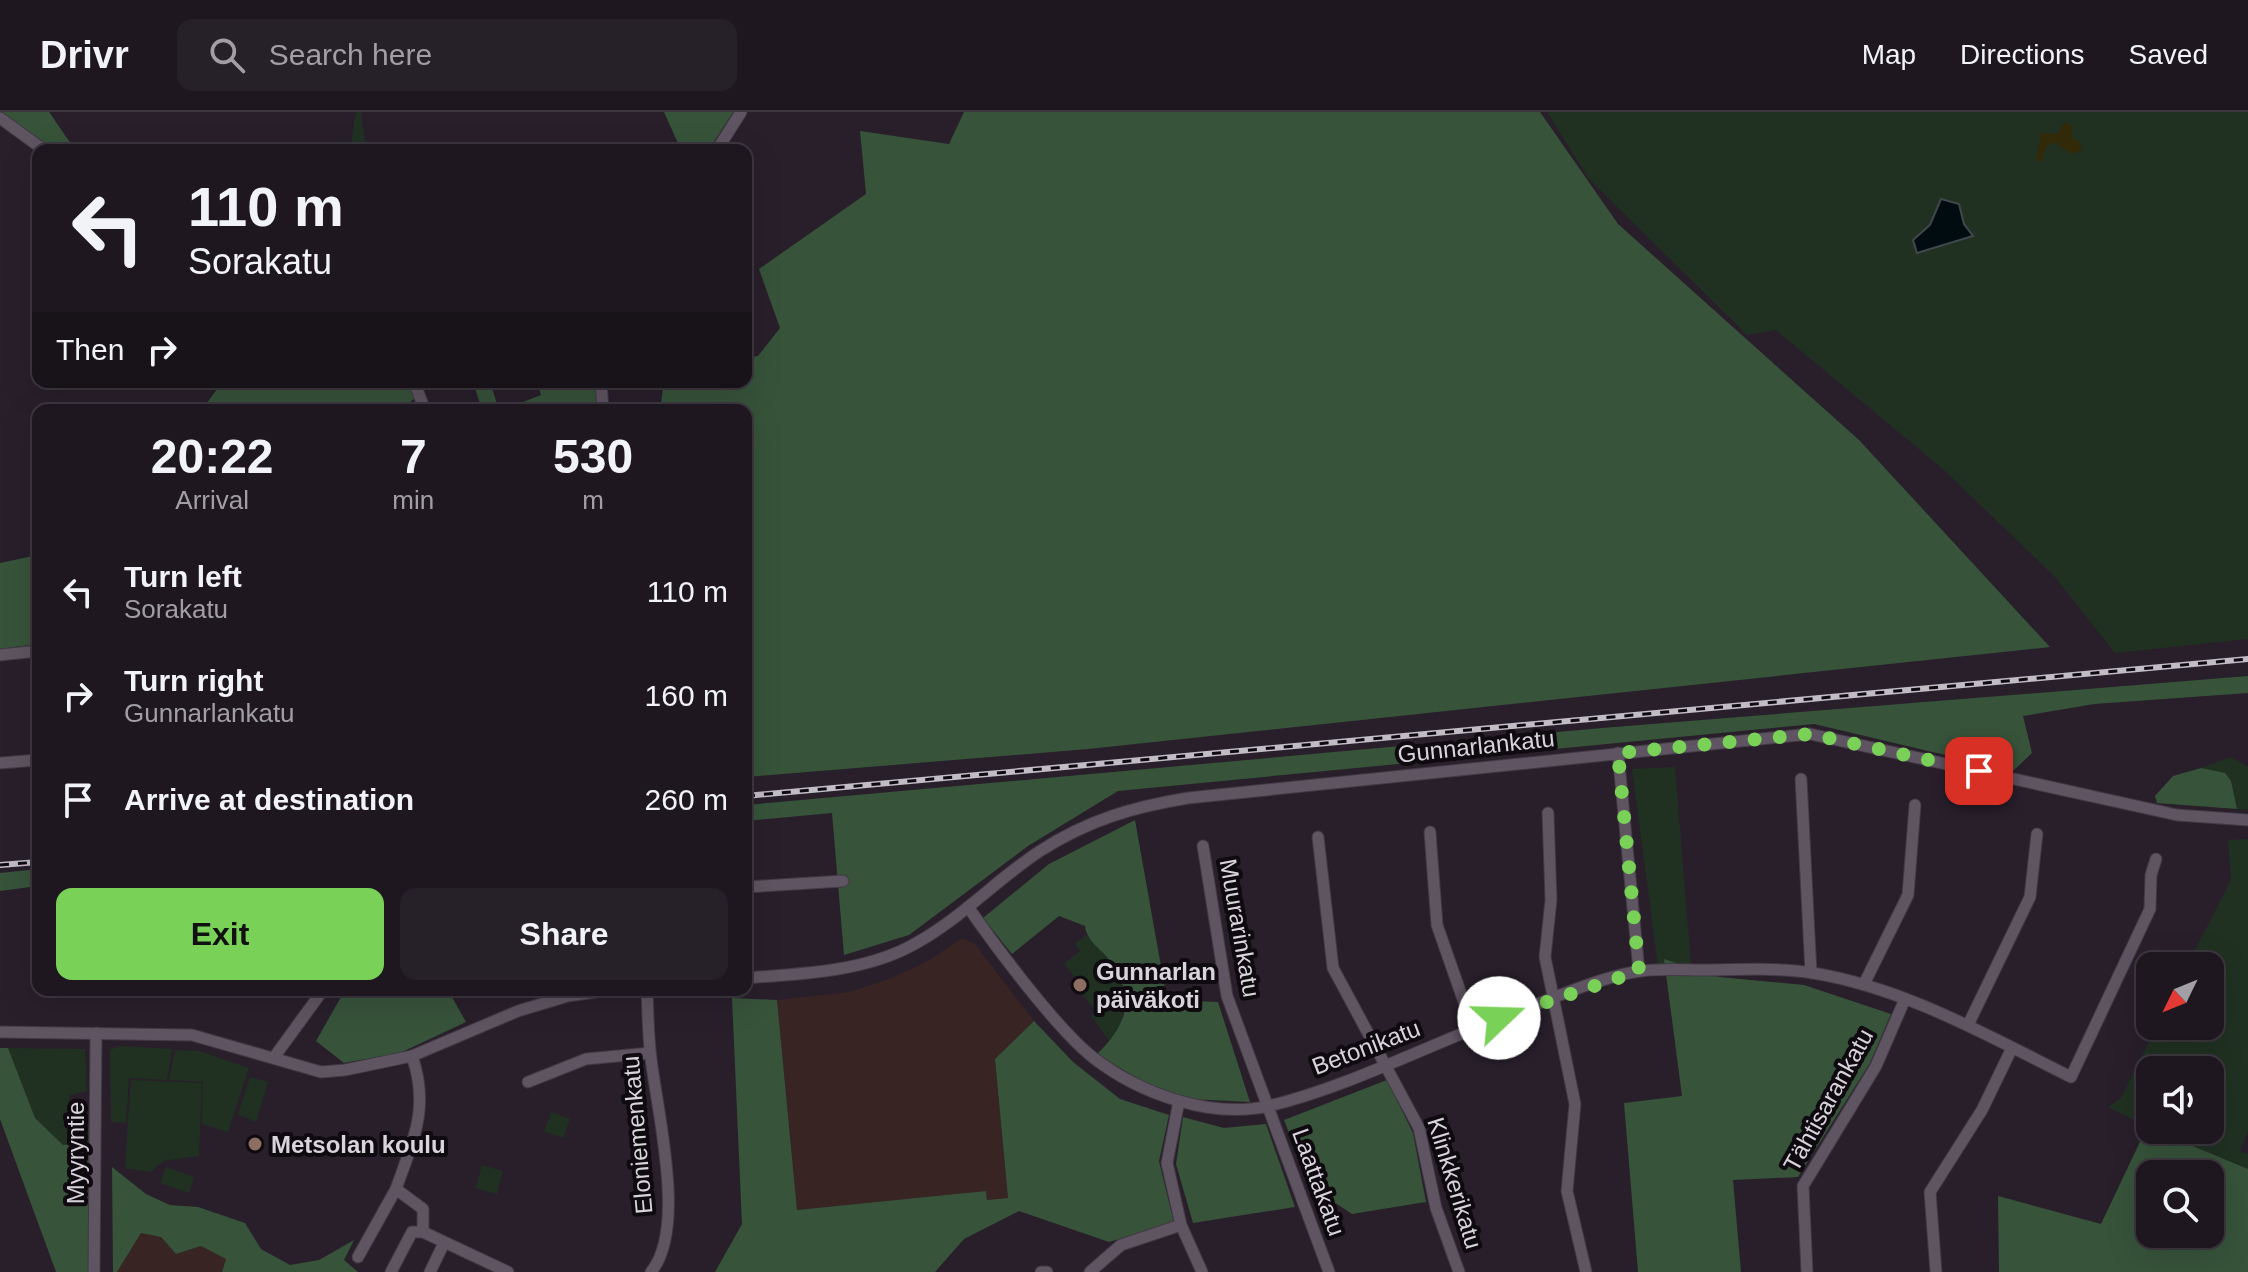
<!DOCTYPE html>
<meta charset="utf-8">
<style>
body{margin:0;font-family:Helvetica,sans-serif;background:#262029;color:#f1f3f6;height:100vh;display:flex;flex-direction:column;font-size:30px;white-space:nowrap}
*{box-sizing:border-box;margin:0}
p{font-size:26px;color:#a19fa5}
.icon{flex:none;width:44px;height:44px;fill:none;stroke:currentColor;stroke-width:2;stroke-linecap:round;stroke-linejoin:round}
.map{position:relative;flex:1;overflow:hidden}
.side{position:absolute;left:32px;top:292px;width:720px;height:592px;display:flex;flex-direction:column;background:#1e1720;border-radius:16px;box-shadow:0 8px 32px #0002,0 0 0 2px #3c363e}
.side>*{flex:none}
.top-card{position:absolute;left:32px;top:32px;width:720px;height:244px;border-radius:16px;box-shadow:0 8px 32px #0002,0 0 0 2px #3c363e;background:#1e1720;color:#f1f3f6;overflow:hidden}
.needle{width:52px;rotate:227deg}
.fabs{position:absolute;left:2136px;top:840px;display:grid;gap:16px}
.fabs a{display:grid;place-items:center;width:88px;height:88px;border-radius:16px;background:#1e1720;box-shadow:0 8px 32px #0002,0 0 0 2px #3c363e;font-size:40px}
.pin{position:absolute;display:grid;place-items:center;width:68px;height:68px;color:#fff;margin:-34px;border-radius:16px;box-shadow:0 4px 12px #0006}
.me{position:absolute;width:88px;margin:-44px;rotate:69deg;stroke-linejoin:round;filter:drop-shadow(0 0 6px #0008)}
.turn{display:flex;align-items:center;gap:28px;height:168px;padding:0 24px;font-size:36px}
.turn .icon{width:104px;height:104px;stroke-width:2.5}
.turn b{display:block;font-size:56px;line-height:68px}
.then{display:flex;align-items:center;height:76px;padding:0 24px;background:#0003;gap:16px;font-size:30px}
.eta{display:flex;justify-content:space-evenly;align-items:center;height:136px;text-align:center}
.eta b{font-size:48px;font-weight:600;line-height:56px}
.primary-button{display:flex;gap:16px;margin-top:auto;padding:16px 24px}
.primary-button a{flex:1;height:92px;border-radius:16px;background:#7ad157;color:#111;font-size:32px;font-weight:600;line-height:92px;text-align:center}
.primary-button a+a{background:#262029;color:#f1f3f6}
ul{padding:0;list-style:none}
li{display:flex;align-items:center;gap:24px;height:104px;padding:0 24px}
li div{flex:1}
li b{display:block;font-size:30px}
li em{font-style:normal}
header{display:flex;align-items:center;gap:48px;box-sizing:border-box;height:112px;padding:0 40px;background:#1e1720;border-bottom:2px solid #3c363e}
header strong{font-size:38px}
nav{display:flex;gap:44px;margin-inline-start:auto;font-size:28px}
.search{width:560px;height:72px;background:#262029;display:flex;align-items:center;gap:20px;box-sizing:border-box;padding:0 28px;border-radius:16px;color:#a19fa5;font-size:30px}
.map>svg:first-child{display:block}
.industrial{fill:#372423}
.green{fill:#203122}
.forest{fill:#37533a;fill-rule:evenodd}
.sand{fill:#322908}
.water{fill:#000c10;stroke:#41484d;stroke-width:2}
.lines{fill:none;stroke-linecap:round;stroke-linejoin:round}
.minor-casing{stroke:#413943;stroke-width:13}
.minor{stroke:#5f5462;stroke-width:11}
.rail-casing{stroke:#c2bcc4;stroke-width:6}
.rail{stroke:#0e0a10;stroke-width:3;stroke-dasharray:9;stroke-linecap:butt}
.route{stroke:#7ad157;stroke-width:14;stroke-dasharray:0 25.2}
.education-dot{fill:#8d6e63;stroke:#0e0a10;stroke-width:3}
.labels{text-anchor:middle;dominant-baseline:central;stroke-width:8;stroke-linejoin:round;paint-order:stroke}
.street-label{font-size:24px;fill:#d9d3db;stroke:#0e0a10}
.poi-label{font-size:24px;font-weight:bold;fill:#d9d3db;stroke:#0e0a10;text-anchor:start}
</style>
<header>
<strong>Drivr</strong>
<div class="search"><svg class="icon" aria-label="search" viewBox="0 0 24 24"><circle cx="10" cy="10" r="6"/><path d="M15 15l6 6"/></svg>Search here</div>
<nav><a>Map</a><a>Directions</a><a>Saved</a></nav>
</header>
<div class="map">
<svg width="2248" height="1160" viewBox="0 0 2248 1160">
<rect width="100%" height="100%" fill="#281f2b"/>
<!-- industrial -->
<g class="industrial">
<path d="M962,826L974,831L1034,909L995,947L1008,1086L987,1088L986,1080L797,1098L777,888L849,880L889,867L928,849Z"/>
<path d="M141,1121L161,1125L176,1142L201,1134L227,1147L222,1160H117Z"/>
</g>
<!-- green -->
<g class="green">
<path d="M356,0H361L366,38H350Z"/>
<path d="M1547,0H2248V527L2115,541L2055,465L1944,358L1776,218L1747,223L1589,67Z"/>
<path d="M2231,645L2248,655V698L2237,697L2231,669L2201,656Z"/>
<path d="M1675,655L1691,853L1658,854L1632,657Z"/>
<path d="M2248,727V1019L2240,1040L2248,1042V1057L2154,1018H2210V958H2150V1016L2108,995L2121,986L2157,914H2210V854H2187L2231,768L2228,728Z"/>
<path d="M1086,823C1109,846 1131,867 1123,901C1120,913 1119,921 1110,930L1091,904L1096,899L1077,875L1081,872L1064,852L1080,839L1075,832Z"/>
<path d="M119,934L172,937L167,968L129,966L126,1011L111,1010L110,938Z"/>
<path d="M8,936L85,937L87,979L69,983L72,1012L90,1013L91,1031L63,1033L35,1006Z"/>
<path d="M175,938L199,939L249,956L228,1020L202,1012L203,970L169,968Z"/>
<path d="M250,965L268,970L256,1010L238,1002Z"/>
<path d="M131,968L202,971L199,1044L163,1049L151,1060L125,1056Z"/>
<path d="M552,1000L570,1007L563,1026L544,1019Z"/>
<path d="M482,1053L503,1059L497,1082L476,1076Z"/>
<path d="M166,1055L194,1065L189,1081L160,1071Z"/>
</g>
<!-- forest -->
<g class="forest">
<path d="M1,0H49L69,29L80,38L49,36Z"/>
<path d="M664,0H733L709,38H681Z"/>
<path d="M964,0H1540L1618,112L1859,328L2050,535L1088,637L746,665V298H660L664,270H746V246L758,244L780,216L759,157L866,82L860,19L949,32Z"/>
<path d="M222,270H406L416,286L397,298H202Z"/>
<path d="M473,270H490L499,298H482Z"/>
<path d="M537,270H596V298H502L541,283Z"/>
<path d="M38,443V532L0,537V451Z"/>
<path d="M2248,564V581L2094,592L2023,604L2032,641L2013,659L1814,612L1118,679L1028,734L909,823L844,843L832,701L746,709V693L1602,616Z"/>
<path d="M2201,656L2225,661L2231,669L2237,697L2157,691L2155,684L2173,664Z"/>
<path d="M1135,708L1167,888L1218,890L1250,990L1188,987L1143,970L1097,942C1130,911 1136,880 1106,844C1097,834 1086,827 1085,814L1059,804L1012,842L983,806L1049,752Z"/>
<path d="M38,757V774L0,779V761Z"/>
<path d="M1664,847L1719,865L1804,873L1891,902L1870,951L1798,1065L1733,1068L1741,1160H1638L1624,991L1682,984Z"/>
<path d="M345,878H448L466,910L400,941L344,951L316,929Z"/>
<path d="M732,886L777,888L797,1098L986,1079L987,1088L1008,1086L995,947L1034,909L1073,950L1120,987L1169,1003L1159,1049L1174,1111L1109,1130L1019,1099L964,1127L935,1160H715L742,1112Z"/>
<path d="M0,936H8L35,1006L63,1033L91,1031L88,1160H56L0,1007Z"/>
<path d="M1387,968L1413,1021L1426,1090L1352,1102L1337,1092L1316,1088L1284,1008Z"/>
<path d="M1183,1005L1224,1016L1266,1012L1295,1095L1193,1111L1176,1052Z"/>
<path d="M2147,1015L2248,1057V1160H1999L1998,1084L2101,1112ZM2150,1062H2210V1122H2150Z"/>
<path d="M112,1055L146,1082L170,1093L198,1095L245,1111L261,1137L290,1153L319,1148L354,1128L344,1148L358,1160H222L226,1147L201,1134L176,1142L161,1125L141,1121L117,1160H113Z"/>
</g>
<!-- sand -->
<path class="sand" d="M2065,10L2072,14V27L2081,30V39L2071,42L2054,30L2046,35L2042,49H2036L2041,21L2057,22Z"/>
<!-- water -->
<path class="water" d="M1941,87L1959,92L1964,112L1973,124L1917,141L1913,128L1930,113Z"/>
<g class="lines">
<defs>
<g id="minor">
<path d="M0,6L44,38"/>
<path d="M717,38L741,0"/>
<path d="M414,270L425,298"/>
<path d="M601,270L603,298"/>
<path d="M0,543L38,539"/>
<path d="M1618,641L1639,859"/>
<path d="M0,651L38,648"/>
<path d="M1801,667L1811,861"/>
<path d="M1548,701L1551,788L1545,845L1575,992L1567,1079L1586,1160"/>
<path d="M1430,720L1437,813L1473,916"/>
<path d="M1318,725L1333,856L1419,1016L1436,1096L1459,1160"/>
<path d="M1203,734L1227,884L1329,1160"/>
<path d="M746,775L843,769"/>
<path d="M968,795C996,835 1058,919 1095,947C1141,982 1211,1007 1269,994C1349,975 1434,930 1512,902C1548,888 1603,864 1641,859C1662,856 1686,858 1709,858C1743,857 1779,856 1813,861C1905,876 1988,924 2071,965L2150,797L2151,763L2156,747"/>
<path d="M746,866C799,862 859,860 907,836C957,811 994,769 1040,739C1088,708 1133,695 1188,686L1810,622L2177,703L2248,708"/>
<path d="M1864,872L1908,783L1915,693"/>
<path d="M647,878C648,901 648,924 651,946C657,1000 687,1117 651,1160"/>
<path d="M1968,913L2030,785L2037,722"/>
<path d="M0,920L192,923L321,960L345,958L412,944L518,899L568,884L609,878"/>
<path d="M275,944L323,878"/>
<path d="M412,944C430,996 413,1028 396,1077L423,1097V1120L508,1160"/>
<path d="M528,970L586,947L650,941"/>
<path d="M1179,989L1167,1051L1181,1113L1202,1160"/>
<path d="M358,1145L396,1077"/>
<path d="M94,1160L96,921"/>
<path d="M391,1160L412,1120H423"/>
<path d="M430,1160L444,1131"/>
<path d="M1041,1160H1047"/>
<path d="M1090,1160L1121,1133L1181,1113"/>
<path d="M1807,1160L1803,1074L1876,954L1905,887"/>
<path d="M1936,1160L1930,1080L1982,998L2012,936"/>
</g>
</defs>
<!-- minor casing -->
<use href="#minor" class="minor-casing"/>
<!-- minor -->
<use href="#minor" class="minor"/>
<defs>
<g id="rail">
<path d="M746,684L2248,547"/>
<path d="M0,753L38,750"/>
</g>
</defs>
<!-- rail casing -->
<use href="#rail" class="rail-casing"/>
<!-- rail -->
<use href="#rail" class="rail"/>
</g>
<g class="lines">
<!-- route -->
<path class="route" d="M1499,906L1639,859L1618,641L1810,622L1979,659"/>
</g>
<!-- markers -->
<g class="education-dot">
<circle cx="1080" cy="873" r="8"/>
<circle cx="255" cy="1032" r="8"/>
</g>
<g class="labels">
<!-- street labels -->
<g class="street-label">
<text transform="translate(1476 634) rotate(-6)">Gunnarlankatu</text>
<text transform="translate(1240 816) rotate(80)">Muurarinkatu</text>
<text transform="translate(1366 935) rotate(-21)">Betonikatu</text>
<text transform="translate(1828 988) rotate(-61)">Tähtisarankatu</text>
<text transform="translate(637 1023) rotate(-95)">Eloniemenkatu</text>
<text transform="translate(75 1041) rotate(-90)">Myyryntie</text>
<text transform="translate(1319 1070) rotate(70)">Laattakatu</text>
<text transform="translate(1455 1071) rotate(73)">Klinkkerikatu</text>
</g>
<!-- poi labels -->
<g class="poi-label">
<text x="1096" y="859">Gunnarlan<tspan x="1096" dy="28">päiväkoti</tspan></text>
<text x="271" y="1032">Metsolan koulu</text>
</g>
</g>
</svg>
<div class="fabs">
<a><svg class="needle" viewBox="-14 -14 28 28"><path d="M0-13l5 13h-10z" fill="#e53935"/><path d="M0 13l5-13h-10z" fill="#a19fa5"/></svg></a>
<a><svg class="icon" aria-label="sound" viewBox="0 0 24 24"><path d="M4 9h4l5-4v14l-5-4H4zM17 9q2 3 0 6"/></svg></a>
<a><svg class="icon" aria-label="search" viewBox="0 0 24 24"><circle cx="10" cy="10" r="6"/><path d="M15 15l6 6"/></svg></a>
</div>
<div class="pin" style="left:1979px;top:659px;background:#d93025"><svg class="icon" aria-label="arrive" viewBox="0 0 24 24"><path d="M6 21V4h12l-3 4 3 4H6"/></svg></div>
<svg class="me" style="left:1499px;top:906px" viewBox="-20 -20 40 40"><circle r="19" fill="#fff"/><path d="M0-13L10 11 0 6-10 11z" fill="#7ad157"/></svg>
<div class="top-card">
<div class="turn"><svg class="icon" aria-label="left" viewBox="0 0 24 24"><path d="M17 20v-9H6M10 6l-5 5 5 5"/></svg><div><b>110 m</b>Sorakatu</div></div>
<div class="then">Then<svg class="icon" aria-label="right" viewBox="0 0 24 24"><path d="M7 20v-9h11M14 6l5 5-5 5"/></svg></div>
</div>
<section class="side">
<div class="eta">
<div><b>20:22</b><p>Arrival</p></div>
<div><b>7</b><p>min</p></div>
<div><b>530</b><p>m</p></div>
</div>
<ul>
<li><svg class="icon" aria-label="left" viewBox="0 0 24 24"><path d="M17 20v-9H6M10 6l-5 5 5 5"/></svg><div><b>Turn left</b><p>Sorakatu</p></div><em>110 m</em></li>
<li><svg class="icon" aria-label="right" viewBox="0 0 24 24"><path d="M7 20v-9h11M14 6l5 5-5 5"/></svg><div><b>Turn right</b><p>Gunnarlankatu</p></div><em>160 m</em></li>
<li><svg class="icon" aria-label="arrive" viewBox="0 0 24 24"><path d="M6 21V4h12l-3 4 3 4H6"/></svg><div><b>Arrive at destination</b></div><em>260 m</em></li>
</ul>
<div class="primary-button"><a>Exit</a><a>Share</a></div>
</section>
</div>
